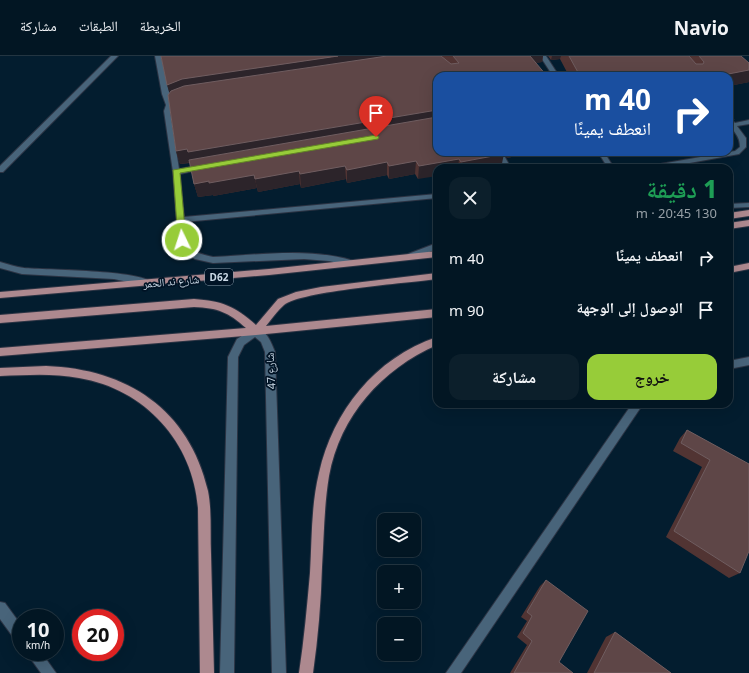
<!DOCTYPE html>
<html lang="ar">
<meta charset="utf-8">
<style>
body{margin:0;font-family:"Noto Sans","Noto Naskh Arabic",sans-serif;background:#0c1f2b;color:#f1f3f6;direction:rtl;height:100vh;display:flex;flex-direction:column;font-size:15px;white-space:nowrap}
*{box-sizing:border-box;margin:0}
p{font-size:13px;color:#969fa6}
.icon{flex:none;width:22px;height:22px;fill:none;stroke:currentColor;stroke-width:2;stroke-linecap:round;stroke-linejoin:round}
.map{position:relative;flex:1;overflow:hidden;direction:ltr}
.panel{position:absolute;left:433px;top:108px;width:300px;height:244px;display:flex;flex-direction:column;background:#021623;border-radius:12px;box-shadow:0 4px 16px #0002,0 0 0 1px #233541;direction:rtl}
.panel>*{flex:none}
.banner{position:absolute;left:433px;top:16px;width:300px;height:84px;border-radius:12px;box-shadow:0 4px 16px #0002,0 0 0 1px #233541;direction:rtl;background:#1a4fa0;color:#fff;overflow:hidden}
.fabs{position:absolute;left:377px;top:457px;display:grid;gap:8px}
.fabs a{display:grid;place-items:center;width:44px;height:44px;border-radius:8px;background:#021623;box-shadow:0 4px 16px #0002,0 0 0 1px #233541;font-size:20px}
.speed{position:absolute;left:12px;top:553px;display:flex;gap:8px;font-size:20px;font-weight:700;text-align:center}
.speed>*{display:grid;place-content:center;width:52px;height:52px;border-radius:50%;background:#021623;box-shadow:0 4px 16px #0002,0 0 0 1px #233541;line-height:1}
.speed small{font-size:10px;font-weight:400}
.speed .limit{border:6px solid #d22;background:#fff;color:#111}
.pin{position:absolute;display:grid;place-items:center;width:34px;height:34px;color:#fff;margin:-41px -17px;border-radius:50% 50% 50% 0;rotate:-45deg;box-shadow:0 0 4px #0007}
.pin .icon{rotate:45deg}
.me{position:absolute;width:44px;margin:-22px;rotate:356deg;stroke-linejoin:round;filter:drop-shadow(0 0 3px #0008)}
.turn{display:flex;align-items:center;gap:14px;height:84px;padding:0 16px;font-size:18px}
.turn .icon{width:52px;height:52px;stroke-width:2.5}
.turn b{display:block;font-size:28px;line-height:34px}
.round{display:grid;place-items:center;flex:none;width:42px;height:42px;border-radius:12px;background:#0c1f2b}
.summary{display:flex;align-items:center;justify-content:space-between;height:68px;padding:0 16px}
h1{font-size:24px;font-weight:800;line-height:30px;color:#1e9e55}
.button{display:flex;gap:8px;margin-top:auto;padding:8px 16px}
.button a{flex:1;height:46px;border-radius:12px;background:#97cc39;color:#111;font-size:16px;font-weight:800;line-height:46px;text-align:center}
.button a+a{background:#0c1f2b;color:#f1f3f6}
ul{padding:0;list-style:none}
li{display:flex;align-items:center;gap:12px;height:52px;padding:0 16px}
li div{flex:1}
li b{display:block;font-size:15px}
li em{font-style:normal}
header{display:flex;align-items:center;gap:24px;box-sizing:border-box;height:56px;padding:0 20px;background:#021623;border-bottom:1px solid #233541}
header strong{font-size:19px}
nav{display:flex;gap:22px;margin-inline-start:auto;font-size:14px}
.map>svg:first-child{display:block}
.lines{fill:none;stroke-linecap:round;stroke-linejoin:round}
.lane-casing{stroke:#2c3444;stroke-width:2}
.street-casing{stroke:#2c3444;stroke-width:2}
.secondary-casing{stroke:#2c3444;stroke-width:2}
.primary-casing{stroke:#2c3444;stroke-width:2}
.lane{fill:#48647a;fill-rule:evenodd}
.street{fill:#48647a;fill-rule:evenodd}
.secondary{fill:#48647a;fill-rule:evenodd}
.primary{fill:#ad898f;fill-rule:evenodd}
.wall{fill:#513433}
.shaded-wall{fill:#2c242a}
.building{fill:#5e4647;stroke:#6f5d60}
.route{fill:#97cc39;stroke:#628525}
.labels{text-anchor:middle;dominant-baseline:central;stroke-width:3.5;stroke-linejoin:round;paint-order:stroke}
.shield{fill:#001325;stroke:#8d9eac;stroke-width:1}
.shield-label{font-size:10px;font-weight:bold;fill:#cad9e6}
.street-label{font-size:11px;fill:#cad9e6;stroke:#001325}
</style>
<header>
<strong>Navio</strong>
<nav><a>الخريطة</a><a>الطبقات</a><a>مشاركة</a></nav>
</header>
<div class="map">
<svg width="749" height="617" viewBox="0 0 749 617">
<rect width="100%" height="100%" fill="#031d2f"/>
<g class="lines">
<defs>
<g id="lane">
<path d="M155,0H161L171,45L177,41L182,42L172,50L170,55L179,113L202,109L205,111L202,113L180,118L184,161L437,138V142L184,166C186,190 188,196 213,201C259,199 309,191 354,205L355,207L351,210L329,205L304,203L213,207L195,203L184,196L178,184L173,116L164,55L166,49L162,38Z"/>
<path d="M540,0H546L559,20H553Z"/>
<path d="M729,62L735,67L749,64V68L737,70L746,82V91L739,98L662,112H646L649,110L735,95L740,91C740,76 729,75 729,62Z"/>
<path d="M496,96H502L511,112H505Z"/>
<path d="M598,96H604L614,112H608Z"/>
<path d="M749,147V151L729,152V148Z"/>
<path d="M437,187V193L411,203L407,200L408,198Z"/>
</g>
<g id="street">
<path d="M111,0H118L3,116H0V110Z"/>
<path d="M0,206C8,208 16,211 24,212C44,214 143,214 152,227L147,230L114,223L22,218L0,212Z"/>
<path d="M749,301V309L729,313V305Z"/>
<path d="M632,348H643L461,617H446Z"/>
<path d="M0,546L5,547L21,569V587L16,585L0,563Z"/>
<path d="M26,596H41L56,617H41Z"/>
</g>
<path id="secondary" d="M256,271C267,275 271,286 275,296L286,617H272L265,296L261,286L255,281L244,289L238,301L234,617H220L228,301L237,283Z"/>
<g id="primary">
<path d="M749,154V160L729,163V157Z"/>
<path d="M749,164V170L729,173V167Z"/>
<path d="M437,195V201L269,219L0,242V236L269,213Z"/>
<path d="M749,207V213L729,217V211Z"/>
<path d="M437,217V223C409,227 301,235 284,249C277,255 271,264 266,270L437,253V261L256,279L0,300V292L246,272C228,256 218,252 194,251L0,267V259L194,243C222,245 235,250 256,269L278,243L296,236L321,231Z"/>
<path d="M437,281V289C382,313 340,360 329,420C324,450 324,480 322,511C321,546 318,582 313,617H299C304,584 307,551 310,517C312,484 311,450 319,417C333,355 375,302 437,281Z"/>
<path d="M46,310C127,313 189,353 208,435C212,455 210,477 211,498C212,538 213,577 214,617H200L198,452C193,386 145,333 79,322C53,317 26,319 0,320V312Z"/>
</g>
</defs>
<!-- lane casing -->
<use href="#lane" class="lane-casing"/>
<!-- street casing -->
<use href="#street" class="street-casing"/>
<!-- secondary casing -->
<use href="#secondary" class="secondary-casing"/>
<!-- primary casing -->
<use href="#primary" class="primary-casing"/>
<!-- lane -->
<use href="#lane" class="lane"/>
<!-- street -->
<use href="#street" class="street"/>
<!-- secondary -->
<use href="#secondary" class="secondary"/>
<!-- primary -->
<use href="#primary" class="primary"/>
</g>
<!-- wall -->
<g class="wall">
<path d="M161,0H543L542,6L437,20V96L501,112H437L418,123L415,118L389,123L387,119L347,127L346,123L301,132L300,128L258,136L257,132L213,140V139L198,141L194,128L190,107L180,108L176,95L170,37Z"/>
<path d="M548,0H741L749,7V26L729,30V20H569L560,3L551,4Z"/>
<path d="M729,57L734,64L729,72Z"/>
<path d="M504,96H536L507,102Z"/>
<path d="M687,374L749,408L740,517L729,522L666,481L702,411L673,395L680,382Z"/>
<path d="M546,524L559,606L573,617H510L527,589L517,581L527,565L521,561L540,530Z"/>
<path d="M615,576L671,617H587L606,581Z"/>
</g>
<!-- shaded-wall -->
<g class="shaded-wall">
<path d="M338,0H414L171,42L167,29L182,23Z"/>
<path d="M526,0H543L542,6L524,9Z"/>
<path d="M552,0H561L560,3L551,4Z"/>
<path d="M749,14V26L729,30V20H718Z"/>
<path d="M437,54V64L180,108L176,95Z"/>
<path d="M508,96H536L507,102Z"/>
<path d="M504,98L501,112H461V106Z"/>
<path d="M459,103L458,112H437V120L418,123L419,110Z"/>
<path d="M416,105L415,118L389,123V110Z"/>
<path d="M387,106V119L347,127V114Z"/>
<path d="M345,110L346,123L301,132L300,118Z"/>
<path d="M299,115L300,128L258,136L255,123Z"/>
<path d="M254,119L257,132L213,140V139L198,141L194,128Z"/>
</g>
<!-- building -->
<g class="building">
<path d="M161,0H338L182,23L167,29Z"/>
<path d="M387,0H441L451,8L459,7L453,0H530L547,20H437V54L188,96L187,93L176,95L168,39L171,35L184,30Z"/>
<path d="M569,0H689L696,8H703L704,6L699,0H741L749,7V14L718,20H580Z"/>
<path d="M729,57L734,64H729Z"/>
<path d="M437,61V96H502L504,98L461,106L459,103L419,110L416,105L389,110L387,106L347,114L345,110L300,118L299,115L255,123L254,119L209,127V125L194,128L189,104Z"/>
<path d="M687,374L749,408V495L740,517L674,475L710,404L681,387Z"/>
<path d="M546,524L588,555L559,606L573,617H514L532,585L523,577L532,560L527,556Z"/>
<path d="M615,576L671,617H594Z"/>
</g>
<!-- route -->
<path class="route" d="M376,79L379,81L378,83L180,117L186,184L182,186L178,184L173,114Z"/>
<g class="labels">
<!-- shield labels -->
<rect class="shield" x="205" y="213" width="28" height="16" rx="3"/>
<g class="shield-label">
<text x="219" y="221">D62</text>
</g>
<!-- street labels -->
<g class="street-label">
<text transform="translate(171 225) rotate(-5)">شارع ند الحمر</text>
<text transform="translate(270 315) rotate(-93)">شارع 47</text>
</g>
</g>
</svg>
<div class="fabs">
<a><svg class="icon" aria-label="layers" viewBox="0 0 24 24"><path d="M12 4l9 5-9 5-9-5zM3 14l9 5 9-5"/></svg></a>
<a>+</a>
<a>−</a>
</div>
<div class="speed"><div>10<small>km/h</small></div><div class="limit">20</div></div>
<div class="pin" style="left:376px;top:81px;background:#d93025"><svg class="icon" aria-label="arrive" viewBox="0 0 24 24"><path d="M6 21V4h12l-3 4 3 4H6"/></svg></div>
<svg class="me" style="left:182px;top:184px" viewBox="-20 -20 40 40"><circle r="17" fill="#97cc39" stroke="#fff" stroke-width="3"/><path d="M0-11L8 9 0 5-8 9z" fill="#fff"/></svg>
<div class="banner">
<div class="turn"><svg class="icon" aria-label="right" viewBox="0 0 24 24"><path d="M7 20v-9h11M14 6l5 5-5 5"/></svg><div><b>40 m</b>انعطف يمينًا</div></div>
</div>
<section class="panel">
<div class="summary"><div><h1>1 دقيقة</h1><p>130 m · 20:45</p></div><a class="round"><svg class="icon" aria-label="close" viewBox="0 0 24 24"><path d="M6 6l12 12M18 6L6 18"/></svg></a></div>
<ul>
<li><svg class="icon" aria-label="right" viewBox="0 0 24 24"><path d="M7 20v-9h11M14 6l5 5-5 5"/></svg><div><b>انعطف يمينًا</b></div><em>40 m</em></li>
<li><svg class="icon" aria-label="arrive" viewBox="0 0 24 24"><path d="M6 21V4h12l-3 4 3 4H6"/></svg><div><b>الوصول إلى الوجهة</b></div><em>90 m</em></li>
</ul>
<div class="button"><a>خروج</a><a>مشاركة</a></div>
</section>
</div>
